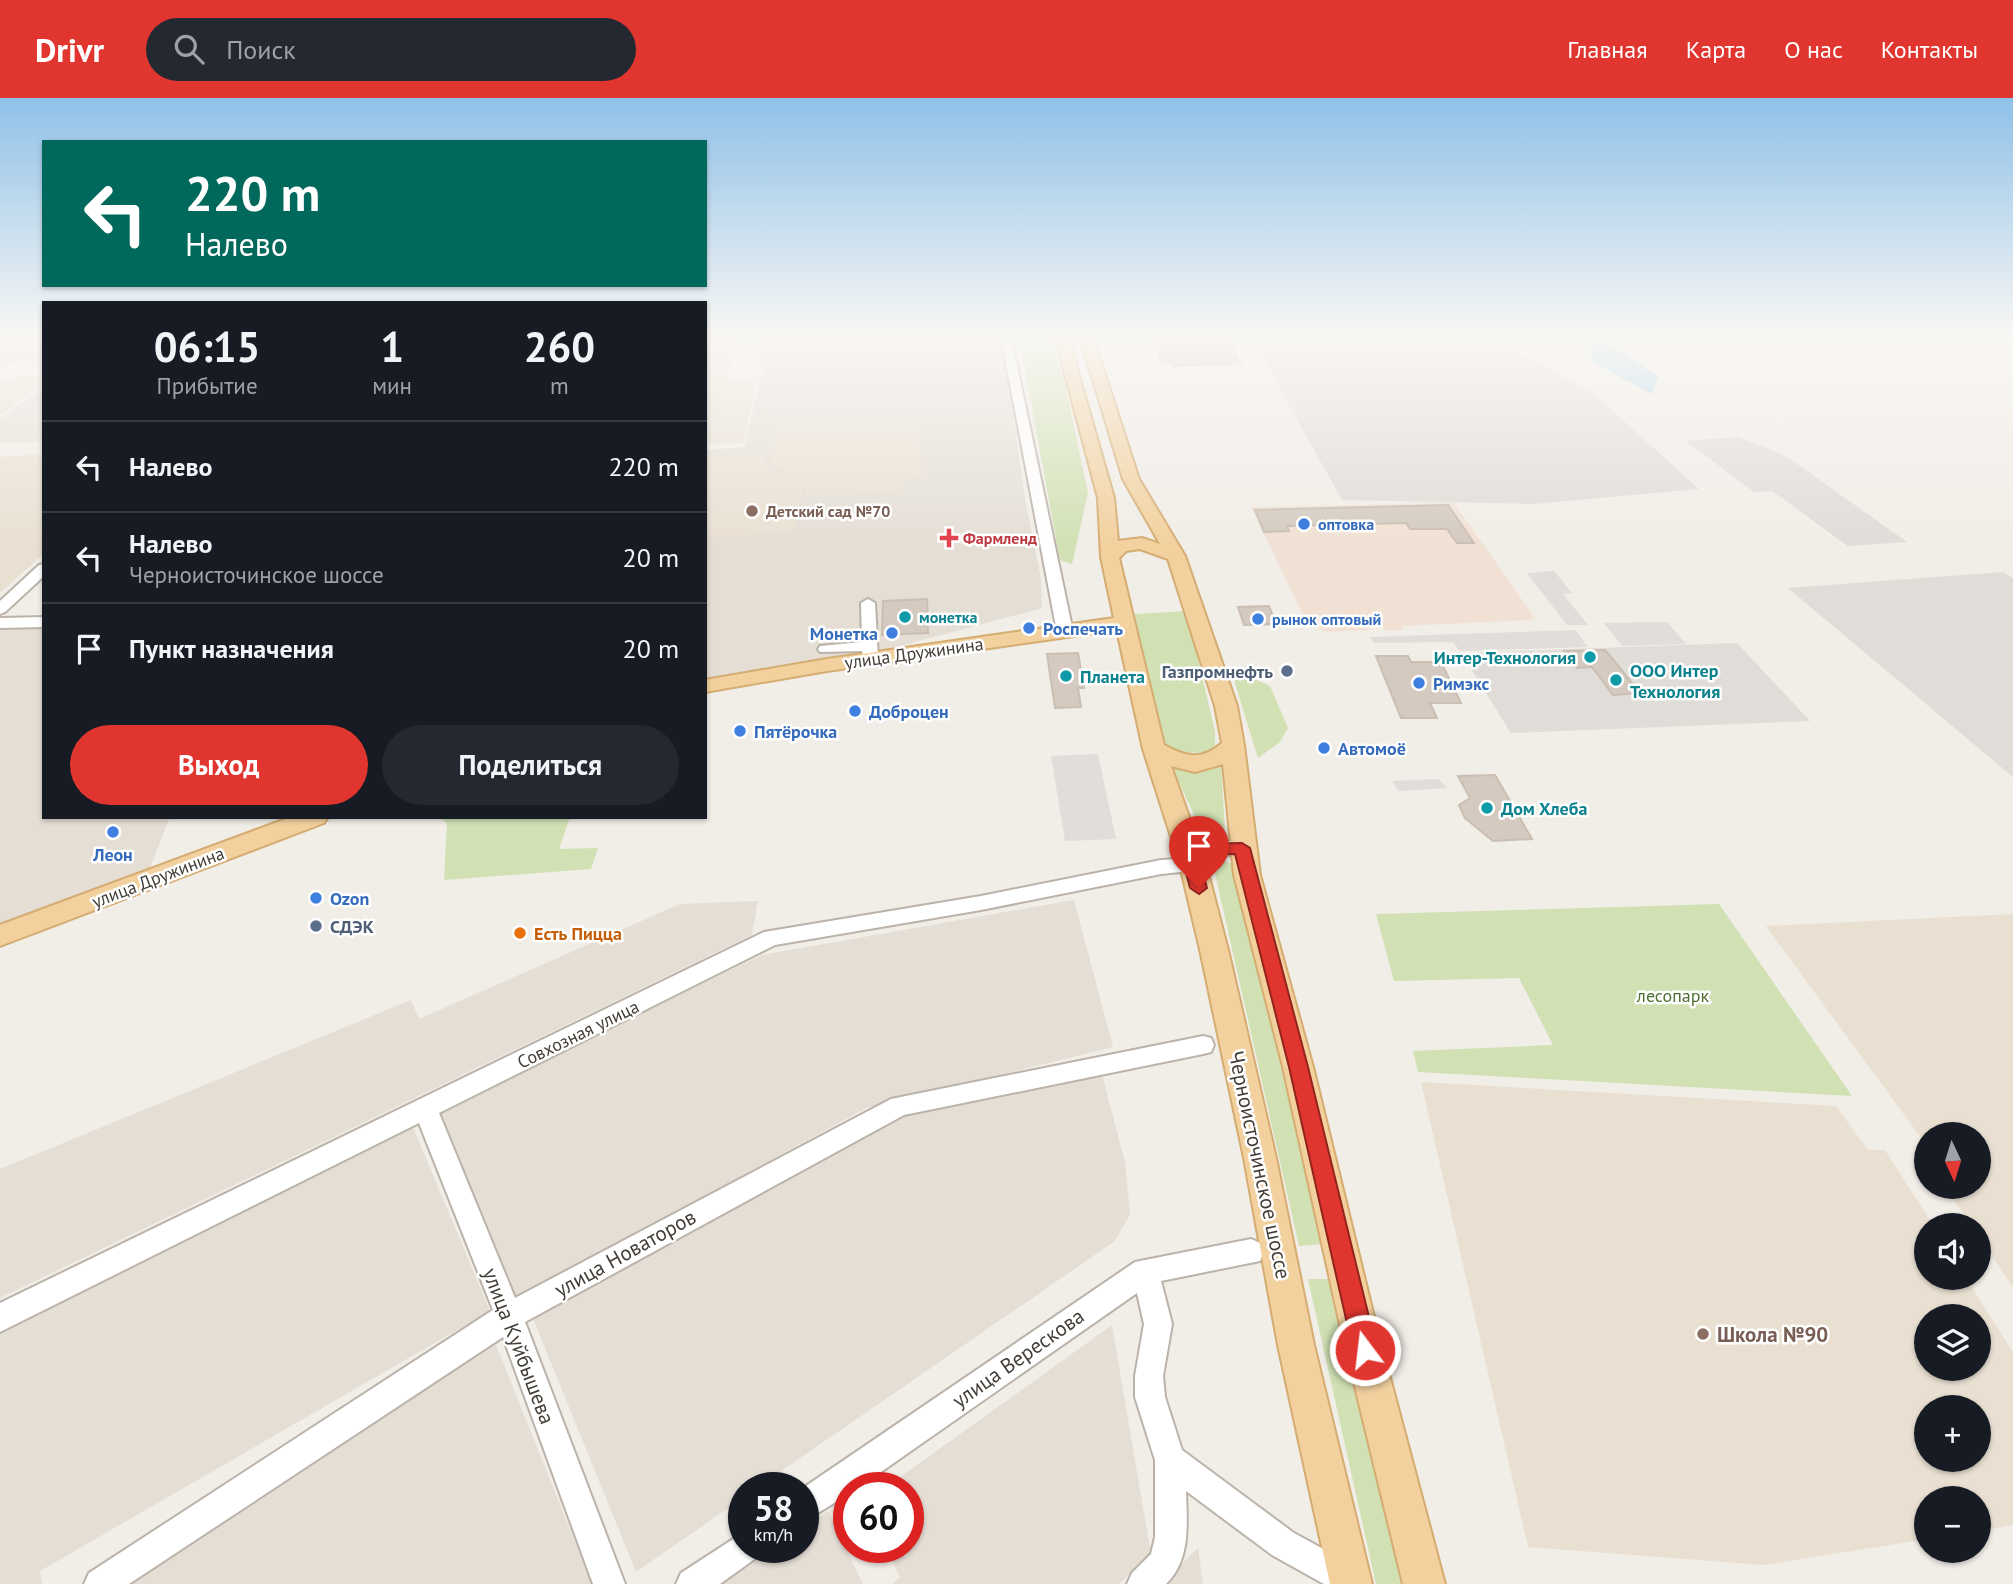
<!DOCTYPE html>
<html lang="ru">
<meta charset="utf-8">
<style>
body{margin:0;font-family:"PT Sans",sans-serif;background:#242831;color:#f1f3f6;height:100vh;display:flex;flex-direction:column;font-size:26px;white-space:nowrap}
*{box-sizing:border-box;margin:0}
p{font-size:23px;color:#9ea1a6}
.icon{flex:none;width:38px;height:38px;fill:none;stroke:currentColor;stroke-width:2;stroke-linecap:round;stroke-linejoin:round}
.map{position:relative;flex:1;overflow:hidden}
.side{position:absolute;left:42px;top:203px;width:665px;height:518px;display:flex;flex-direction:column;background:#171b24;border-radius:0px;box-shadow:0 2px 5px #0004}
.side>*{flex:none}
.hud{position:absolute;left:42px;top:42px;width:665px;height:147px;border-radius:0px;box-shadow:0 2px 5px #0004;background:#00695c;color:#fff;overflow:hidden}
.needle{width:46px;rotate:176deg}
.controls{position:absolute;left:1914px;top:1024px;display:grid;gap:14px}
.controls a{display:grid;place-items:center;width:77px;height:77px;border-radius:50%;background:#171b24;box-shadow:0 2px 5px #0004;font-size:35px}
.speed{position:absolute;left:728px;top:1374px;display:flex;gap:14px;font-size:35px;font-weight:700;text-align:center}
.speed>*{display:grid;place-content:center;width:91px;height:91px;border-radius:50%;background:#171b24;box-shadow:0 2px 5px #0004;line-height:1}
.speed small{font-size:18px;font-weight:400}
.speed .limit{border:10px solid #d22;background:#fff;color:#111}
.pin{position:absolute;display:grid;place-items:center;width:60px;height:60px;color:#fff;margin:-72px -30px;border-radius:50% 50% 50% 0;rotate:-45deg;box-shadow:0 0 7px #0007}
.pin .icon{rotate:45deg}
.me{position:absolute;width:77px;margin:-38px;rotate:345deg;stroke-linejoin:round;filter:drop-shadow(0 0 5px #0008)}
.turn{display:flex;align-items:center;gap:24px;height:147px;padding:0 28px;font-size:32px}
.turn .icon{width:91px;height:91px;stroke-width:2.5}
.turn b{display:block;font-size:49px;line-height:60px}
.eta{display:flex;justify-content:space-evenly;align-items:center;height:119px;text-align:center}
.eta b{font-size:42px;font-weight:600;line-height:49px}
.primary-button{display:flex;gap:14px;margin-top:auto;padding:14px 28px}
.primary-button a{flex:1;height:80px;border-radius:42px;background:#e0362f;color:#fff;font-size:28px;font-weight:600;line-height:80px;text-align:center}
.primary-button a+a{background:#242831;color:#f1f3f6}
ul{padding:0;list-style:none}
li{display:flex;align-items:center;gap:21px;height:91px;padding:0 28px;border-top:2px solid #363941}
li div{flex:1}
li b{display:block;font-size:26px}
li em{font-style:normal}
header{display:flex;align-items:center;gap:42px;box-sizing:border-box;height:98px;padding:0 35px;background:#e0362f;color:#fff}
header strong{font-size:33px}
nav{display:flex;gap:38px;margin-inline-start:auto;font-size:24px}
.search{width:490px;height:63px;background:#242831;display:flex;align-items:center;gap:18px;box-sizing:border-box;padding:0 24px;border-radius:38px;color:#9ea1a6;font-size:26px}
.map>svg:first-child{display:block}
.residential{fill:#e4ded5}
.commercial{fill:#f1e1d4}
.industrial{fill:#e0dcd8}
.education{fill:#e9e0d2;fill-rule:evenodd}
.green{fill:#d1e1b4}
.parking{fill:#e0dddb}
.water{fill:#aad5e7}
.building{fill:#d4cac0;stroke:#cbbeb2;stroke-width:2}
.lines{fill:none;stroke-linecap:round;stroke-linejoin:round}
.minor-casing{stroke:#bbb3aa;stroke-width:4}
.major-casing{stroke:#d5ac71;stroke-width:4}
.minor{fill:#fff;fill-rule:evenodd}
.major{fill:#f2d19f;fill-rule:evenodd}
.route{fill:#e0362f;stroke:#92231f;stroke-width:2}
.education-dot{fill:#8d6e63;stroke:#fff;stroke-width:2.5}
.shop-dot{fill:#3f7fe0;stroke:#fff;stroke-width:2.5}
.health-dot{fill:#e0444e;stroke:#fff;stroke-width:2.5}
.culture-dot{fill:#0f9aa8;stroke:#fff;stroke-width:2.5}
.service-dot{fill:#5c6f8a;stroke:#fff;stroke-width:2.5}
.food-dot{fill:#e8710a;stroke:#fff;stroke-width:2.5}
.labels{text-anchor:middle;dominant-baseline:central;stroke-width:5;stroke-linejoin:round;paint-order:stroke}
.far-education-label{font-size:16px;font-weight:bold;fill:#785e54;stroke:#fff;text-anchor:start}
.far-shop-label{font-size:16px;font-weight:bold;fill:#366cbe;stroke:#fff;text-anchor:start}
.far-health-label{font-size:16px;font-weight:bold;fill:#be3a42;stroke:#fff;text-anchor:start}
.far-culture-label{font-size:16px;font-weight:bold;fill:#0d838f;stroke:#fff;text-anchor:start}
.shop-label{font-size:18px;font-weight:bold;fill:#366cbe;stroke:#fff;text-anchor:start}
.street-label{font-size:18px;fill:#433d37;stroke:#fff}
.culture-label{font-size:18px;font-weight:bold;fill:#0d838f;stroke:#fff;text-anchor:start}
.service-label{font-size:18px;font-weight:bold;fill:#4e5e75;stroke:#fff;text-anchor:end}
.food-label{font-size:18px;font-weight:bold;fill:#c56008;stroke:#fff;text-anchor:start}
.park-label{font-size:18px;fill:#4f6e31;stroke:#fff}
.near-street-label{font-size:21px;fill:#433d37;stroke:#fff}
.near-education-label{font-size:21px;font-weight:bold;fill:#785e54;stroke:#fff;text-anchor:start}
</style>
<header>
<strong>Drivr</strong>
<div class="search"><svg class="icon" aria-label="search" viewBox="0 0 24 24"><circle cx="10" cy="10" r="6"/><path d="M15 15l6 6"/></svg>Поиск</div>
<nav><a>Главная</a><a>Карта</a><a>О нас</a><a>Контакты</a></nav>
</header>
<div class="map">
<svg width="2013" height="1486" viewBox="0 0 2013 1486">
<rect width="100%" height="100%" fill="#f1ede7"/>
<!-- residential -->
<g class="residential">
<path d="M0,239H44V264L7,266L0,270Z"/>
<path d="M757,239H1002L1025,400L1041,481L1042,510L862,558L705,584V352L744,349L762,278Z"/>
<path d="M44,289V344L0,345V321Z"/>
<path d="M44,529V719H170L147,777L0,831V530Z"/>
<path d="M1074,802L1113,949L866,1010L516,1201L440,1013L762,857Z"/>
<path d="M758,803L752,837L0,1200V1071L411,902L419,921L680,806Z"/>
<path d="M1102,976L1125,1065L1130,1116L1115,1143L758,1389L744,1390V1399L636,1474L532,1218L906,1016Z"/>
<path d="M412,1027L490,1213L40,1473L42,1486H0V1231Z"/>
<path d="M1112,1227L1151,1456L1119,1486H892L900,1479L885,1449H908V1390H885Z"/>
<path d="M496,1247L592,1486H127L324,1349Z"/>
<path d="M828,1413L863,1486H721L775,1449H803V1430Z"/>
<path d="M1198,1450L1203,1486H1161Z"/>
</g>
<!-- commercial -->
<path class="commercial" d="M1454,405L1534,519L1531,522L1402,528L1403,532L1386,533L1383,528L1369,529L1370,532L1325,534L1307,525L1251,409Z"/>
<!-- industrial -->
<g class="industrial">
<path d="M1251,239H1473L1481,247L1501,246L1592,294L1699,391L1533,406L1342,402Z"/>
<path d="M1738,339L1786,358L1907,444L1848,448L1772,393L1754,394L1686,343Z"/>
<path d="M2003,474L2013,480V679L1788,490Z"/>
<path d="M1737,545L1810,623L1511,635L1461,555Z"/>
</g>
<!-- education -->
<g class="education">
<path d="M0,239H44V245L0,258Z"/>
<path d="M705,239H739L726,283H756L743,345L705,346Z"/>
<path d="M19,278H44V285L0,317V285L11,284Z"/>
<path d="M917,322L924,379L902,381L901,395L806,398V389L770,365L778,325Z"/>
<path d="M44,356V455L0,495V359Z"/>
<path d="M765,356L764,366L803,390L794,435L705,438V358Z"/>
<path d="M2013,816V1189L1979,1139V1127H1971L1951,1098L1962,1097L1957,1089L1979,1088V1036H1927V1048L1766,828Z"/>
<path d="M1421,984L1836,1008L1868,1052H1885L1933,1127H1927V1180H1966L2013,1254V1427L1979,1433V1400H1927V1441L1764,1467L1528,1449ZM1927,1218H1979V1270H1927ZM1927,1309H1979V1362H1927Z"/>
</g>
<!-- green -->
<g class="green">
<path d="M1019,239H1049L1065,286L1088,395L1072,466L1060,462Z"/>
<path d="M1187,513L1215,634V649L1205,656L1172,652L1161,643L1134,516Z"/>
<path d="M1230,569L1270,588L1288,630L1280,644L1258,660Z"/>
<path d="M1221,666L1225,733L1218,737H1208L1201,732L1171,667L1196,673Z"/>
<path d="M439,719H570L559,751L598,750L591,771L444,782L447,725Z"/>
<path d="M1222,761L1233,767L1323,1146L1299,1148L1214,771L1216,762Z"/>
<path d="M1719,806L1852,998L1418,974L1413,953L1553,947L1519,880L1394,883L1376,816Z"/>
<path d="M1308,1181H1330L1406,1486H1376Z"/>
</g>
<!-- parking -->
<g class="parking">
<path d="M1554,473L1572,495L1563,496L1588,527H1567L1527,475Z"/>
<path d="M1667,524L1686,546L1622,548L1604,525Z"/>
<path d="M1576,532L1587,549L1460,553L1453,544L1374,545L1370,539Z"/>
<path d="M1098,656L1116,741L1065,743L1051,658Z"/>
<path d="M1438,681L1447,690L1398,693L1393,683Z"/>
</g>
<!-- water -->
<path class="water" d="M1590,242L1614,249L1658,278L1652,296L1592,264Z"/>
<!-- building -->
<g class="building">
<path d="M1185,239L1227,240L1241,265L1173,268L1171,264L1162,265L1153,245H1162L1160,240Z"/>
<path d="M1448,407L1474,445H1457L1447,431H1410L1406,425L1287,428L1289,433L1264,434L1255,412Z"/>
<path d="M927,501L928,535L882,537L883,503Z"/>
<path d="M1269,508L1276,526L1244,527L1238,509Z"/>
<path d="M1605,552L1615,564L1640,595L1613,597L1592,569L1577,570L1564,553Z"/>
<path d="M1078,555L1084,590H1078L1081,609L1055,610L1047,556Z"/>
<path d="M1376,558H1408L1411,564H1441L1461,605H1430L1437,620H1401Z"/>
<path d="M1495,677L1532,741L1493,743L1465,720L1459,707L1470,700L1458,678Z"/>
</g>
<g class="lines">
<defs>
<g id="minor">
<path d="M1001,239H1011L1073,534L1065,539L1057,534Z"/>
<path d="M44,466V478L5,514L0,516V503L39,467Z"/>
<path d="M868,501L875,505L878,561L876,564H864L862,553L820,554L818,551L820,548L862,544L861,505Z"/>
<path d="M44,519V529L0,530V520Z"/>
<path d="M1242,743L1249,745L1252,750L1249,755L1242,757L1188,758L1181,756L1178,751L1181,746L1188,744Z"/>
<path d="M1193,760L1200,762L1203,767L1200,772L1161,776L981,812L775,847L439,1015L515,1200L891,1001L1203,938L1211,940L1214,947L1211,954L1203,956L904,1017L525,1224L625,1486H593L503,1239L129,1486H84L89,1475L493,1212L419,1025L0,1234V1205L764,834L981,798L1161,762Z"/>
<path d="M1251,1141L1260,1145L1264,1154L1260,1163L1161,1183L1172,1226L1163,1278L1165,1299L1182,1352L1294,1435L1358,1470L1363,1481L1361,1486H1324L1272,1457L1186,1393C1187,1425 1191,1462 1166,1486H1127L1132,1475L1151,1456L1155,1439V1362L1135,1299V1278L1144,1226L1137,1195L858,1390H849V1396L803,1424V1390L1135,1164Z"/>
<path d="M744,1434V1449H761L756,1460L720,1486H676L681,1475Z"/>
</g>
<g id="major">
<path d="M1055,239H1068L1114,400L1118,443L1142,440L1160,446L1123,381L1080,239H1093L1139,381L1185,458L1237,608L1244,647L1260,777L1313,969L1376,1227L1445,1486H1403L1340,1227L1283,969L1234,777L1223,666L1195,674L1171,668L1206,767L1229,856L1276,1060L1314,1247L1372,1486H1330L1278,1247L1244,1060L1201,856L1180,767L1143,651L1117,532L827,573L705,594V582L827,561L1114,520L1101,459L1098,400ZM1140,451L1168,461L1215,608L1222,645C1201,663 1187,659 1164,647L1119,460L1126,453Z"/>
<path d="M291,719H328L324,725L0,848V827Z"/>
</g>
</defs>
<!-- minor casing -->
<use href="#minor" class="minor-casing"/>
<!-- major casing -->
<use href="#major" class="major-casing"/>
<!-- minor -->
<use href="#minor" class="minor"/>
<!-- major -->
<use href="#major" class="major"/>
</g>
<!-- sky -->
<linearGradient id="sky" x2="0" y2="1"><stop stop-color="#8fc1e8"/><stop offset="0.53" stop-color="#f9f7f4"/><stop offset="1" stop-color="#f9f7f4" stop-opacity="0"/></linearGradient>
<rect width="2013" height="447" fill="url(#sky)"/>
<!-- route -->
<path class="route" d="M1242,745L1250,750L1308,969L1377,1252L1373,1260L1365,1263L1357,1260L1353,1252L1289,969L1235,756L1198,757L1207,790L1199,796L1190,790L1180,751L1188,746Z"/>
<!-- markers -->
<g class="education-dot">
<circle cx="752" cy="413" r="7"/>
<circle cx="1703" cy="1236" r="7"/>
</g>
<g class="shop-dot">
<circle cx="1304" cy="426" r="7"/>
<circle cx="1258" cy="521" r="7"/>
<circle cx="1029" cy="530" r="7"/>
<circle cx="892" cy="535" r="7"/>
<circle cx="1419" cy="585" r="7"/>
<circle cx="855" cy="613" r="7"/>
<circle cx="740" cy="633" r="7"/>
<circle cx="1324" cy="650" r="7"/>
<circle cx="113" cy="734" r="7"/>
<circle cx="316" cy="800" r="7"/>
</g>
<path class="health-dot" d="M945.5 429.5h7v7h7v7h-7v7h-7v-7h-7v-7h7z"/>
<g class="culture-dot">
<circle cx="905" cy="519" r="7"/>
<circle cx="1590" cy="559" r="7"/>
<circle cx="1066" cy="578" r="7"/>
<circle cx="1616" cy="582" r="7"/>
<circle cx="1487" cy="710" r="7"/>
</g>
<g class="service-dot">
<circle cx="1287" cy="573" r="7"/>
<circle cx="316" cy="828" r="7"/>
</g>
<circle class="food-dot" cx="520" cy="835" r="7"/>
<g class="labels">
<!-- far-education labels -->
<g class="far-education-label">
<text x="766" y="413">Детский сад №70</text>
</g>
<!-- far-shop labels -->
<g class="far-shop-label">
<text x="1318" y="426">оптовка</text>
<text x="1272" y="521">рынок оптовый</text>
</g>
<!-- far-health labels -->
<g class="far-health-label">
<text x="963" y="440">Фармленд</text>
</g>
<!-- far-culture labels -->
<g class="far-culture-label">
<text x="919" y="519">монетка</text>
</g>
<!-- shop labels -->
<g class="shop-label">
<text x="1043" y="530">Роспечать</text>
<text x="878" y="535" text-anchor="end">Монетка</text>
<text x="1433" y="585">Римэкс</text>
<text x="869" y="613">Доброцен</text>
<text x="754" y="633">Пятёрочка</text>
<text x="1338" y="650">Автомоё</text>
<text x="113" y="756" text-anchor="middle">Леон</text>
<text x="330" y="800">Ozon</text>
</g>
<!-- street labels -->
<g class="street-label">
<text transform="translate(914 555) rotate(-8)">улица Дружинина</text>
<text transform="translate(158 779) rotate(-21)">улица Дружинина</text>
<text transform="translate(578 936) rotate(-26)">Совхозная улица</text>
</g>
<!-- culture labels -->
<g class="culture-label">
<text x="1576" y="559" text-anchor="end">Интер-Технология</text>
<text x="1630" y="572">ООО Интер<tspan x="1630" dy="21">Технология</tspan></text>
<text x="1080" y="578">Планета</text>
<text x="1501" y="710">Дом Хлеба</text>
</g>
<!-- service labels -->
<g class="service-label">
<text x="1273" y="573">Газпромнефть</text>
<text x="330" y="828" text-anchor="start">СДЭК</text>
</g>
<!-- food labels -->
<g class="food-label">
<text x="534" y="835">Есть Пицца</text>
</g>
<!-- park labels -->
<g class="park-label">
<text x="1673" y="897">лесопарк</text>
</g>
<!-- near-street labels -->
<g class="near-street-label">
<text transform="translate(1260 1067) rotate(78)">Черноисточинское шоссе</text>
<text transform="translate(625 1155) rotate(-29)">улица Новаторов</text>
<text transform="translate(519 1248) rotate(69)">улица Куйбышева</text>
<text transform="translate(1018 1260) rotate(-35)">улица Верескова</text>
</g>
<!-- near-education labels -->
<g class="near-education-label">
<text x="1717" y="1236">Школа №90</text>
</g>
</g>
</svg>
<div class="controls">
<a><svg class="needle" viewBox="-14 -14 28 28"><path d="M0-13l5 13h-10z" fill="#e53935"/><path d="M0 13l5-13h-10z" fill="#9ea1a6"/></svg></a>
<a><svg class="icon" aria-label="sound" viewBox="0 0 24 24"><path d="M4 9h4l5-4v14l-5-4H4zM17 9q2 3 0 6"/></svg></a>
<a><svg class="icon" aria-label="layers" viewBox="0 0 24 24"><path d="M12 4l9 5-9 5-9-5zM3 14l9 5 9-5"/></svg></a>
<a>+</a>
<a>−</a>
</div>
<div class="speed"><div>58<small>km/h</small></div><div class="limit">60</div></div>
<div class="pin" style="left:1199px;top:790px;background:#d93025"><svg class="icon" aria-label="arrive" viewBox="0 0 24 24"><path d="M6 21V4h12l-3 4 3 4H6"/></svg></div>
<svg class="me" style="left:1365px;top:1252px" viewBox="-20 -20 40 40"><circle r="17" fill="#e0362f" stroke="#fff" stroke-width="3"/><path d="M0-11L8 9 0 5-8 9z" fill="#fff"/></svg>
<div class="hud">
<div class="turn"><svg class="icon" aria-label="left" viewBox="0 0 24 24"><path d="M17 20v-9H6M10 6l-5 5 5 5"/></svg><div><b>220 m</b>Налево</div></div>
</div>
<section class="side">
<div class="eta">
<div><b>06:15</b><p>Прибытие</p></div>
<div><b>1</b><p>мин</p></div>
<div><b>260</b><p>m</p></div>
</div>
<ul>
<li><svg class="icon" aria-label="left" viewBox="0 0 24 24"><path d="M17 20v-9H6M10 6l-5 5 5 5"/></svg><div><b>Налево</b></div><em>220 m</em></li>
<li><svg class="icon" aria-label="left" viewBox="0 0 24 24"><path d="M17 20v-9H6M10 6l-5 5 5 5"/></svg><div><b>Налево</b><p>Черноисточинское шоссе</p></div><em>20 m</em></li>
<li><svg class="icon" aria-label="arrive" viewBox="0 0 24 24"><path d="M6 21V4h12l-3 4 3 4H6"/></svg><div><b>Пункт назначения</b></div><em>20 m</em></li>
</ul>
<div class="primary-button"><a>Выход</a><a>Поделиться</a></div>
</section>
</div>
